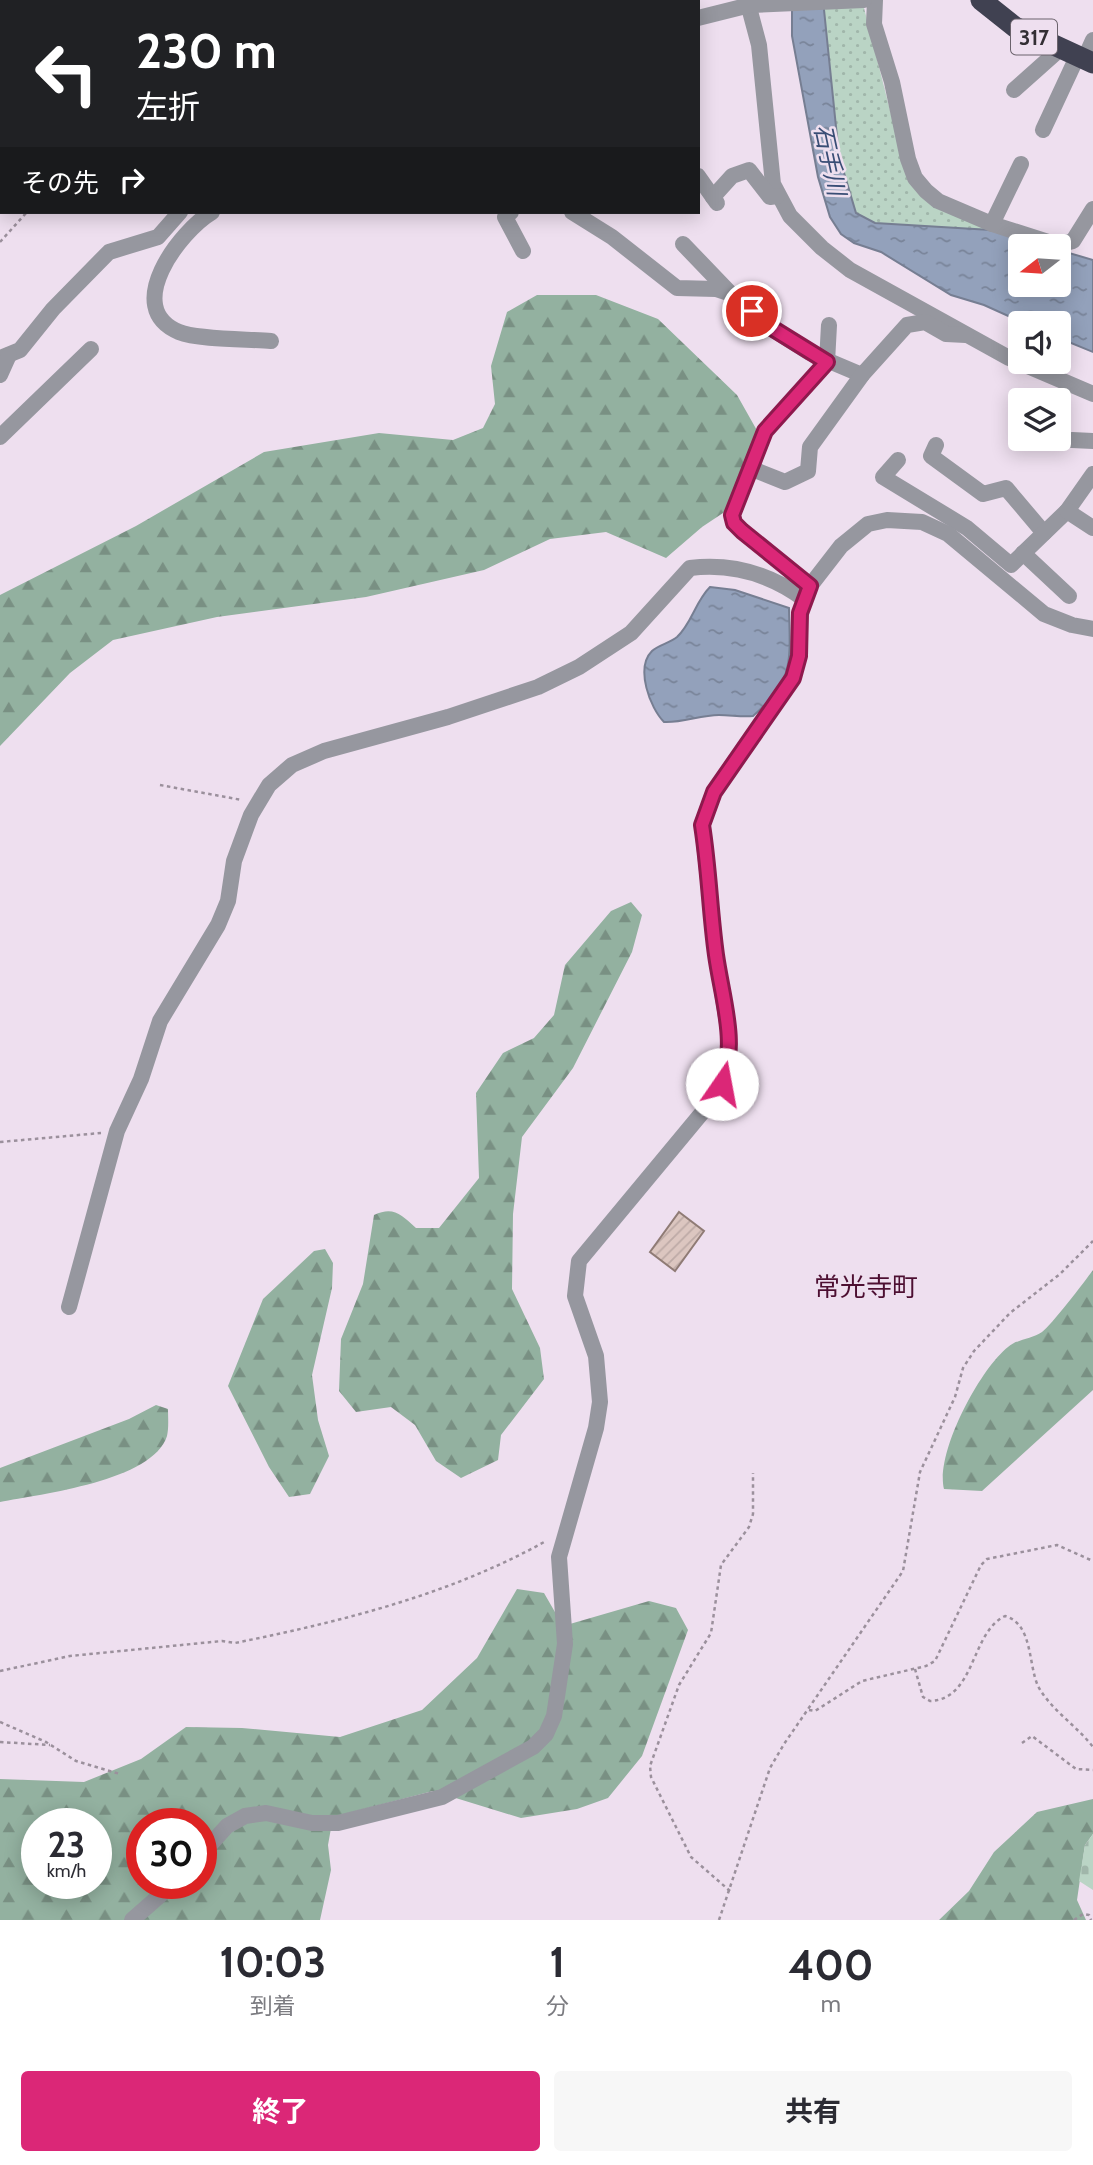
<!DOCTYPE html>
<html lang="ja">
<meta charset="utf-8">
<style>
body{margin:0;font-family:Cabin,"Noto Sans JP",sans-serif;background:#f7f7f7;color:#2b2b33;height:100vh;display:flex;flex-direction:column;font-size:26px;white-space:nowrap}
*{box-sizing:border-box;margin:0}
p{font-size:23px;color:#7c7c81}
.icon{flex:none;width:38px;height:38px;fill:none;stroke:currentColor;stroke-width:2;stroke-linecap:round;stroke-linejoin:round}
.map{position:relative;height:1920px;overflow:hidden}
.drawer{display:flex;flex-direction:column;background:#fff;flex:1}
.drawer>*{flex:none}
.hud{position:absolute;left:0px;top:0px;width:700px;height:214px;box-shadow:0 4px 18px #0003;background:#202124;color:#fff;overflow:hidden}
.needle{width:46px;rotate:253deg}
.buttons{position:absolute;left:1008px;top:234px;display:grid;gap:14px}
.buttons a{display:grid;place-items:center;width:63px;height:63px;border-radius:7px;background:#fff;box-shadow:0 4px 18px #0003;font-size:35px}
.speed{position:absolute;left:21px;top:1808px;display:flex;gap:14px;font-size:35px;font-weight:700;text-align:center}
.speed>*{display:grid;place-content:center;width:91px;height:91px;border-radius:50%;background:#fff;box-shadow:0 4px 18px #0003;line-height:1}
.speed small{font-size:18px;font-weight:400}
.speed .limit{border:10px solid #d22;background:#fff;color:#111}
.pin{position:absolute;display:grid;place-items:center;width:60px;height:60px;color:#fff;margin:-30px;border:4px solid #fff;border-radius:50%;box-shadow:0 2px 7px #0007}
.me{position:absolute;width:77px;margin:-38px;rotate:12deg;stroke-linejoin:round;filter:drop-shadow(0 0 5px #0008)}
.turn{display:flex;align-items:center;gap:24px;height:147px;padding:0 21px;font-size:32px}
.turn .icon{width:91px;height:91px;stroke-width:2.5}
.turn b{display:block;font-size:49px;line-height:60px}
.then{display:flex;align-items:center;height:66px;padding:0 21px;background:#0003;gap:14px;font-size:26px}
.eta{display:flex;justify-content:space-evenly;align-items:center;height:119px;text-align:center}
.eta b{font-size:42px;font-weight:700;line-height:49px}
.button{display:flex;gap:14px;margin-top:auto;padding:14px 21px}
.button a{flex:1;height:80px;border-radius:7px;background:#db2777;color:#fff;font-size:28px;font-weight:700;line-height:80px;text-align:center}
.button a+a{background:#f7f7f7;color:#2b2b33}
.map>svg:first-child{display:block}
.grass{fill:url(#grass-dots)}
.forest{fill:url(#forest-firs);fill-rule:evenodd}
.cemetery{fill:url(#cemetery-stones)}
.water{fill:url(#water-ripples);stroke:#767e92;stroke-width:2}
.building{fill:url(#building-hatch);stroke:#8f7b75;stroke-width:2}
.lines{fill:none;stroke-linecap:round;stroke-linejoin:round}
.path{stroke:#9b909c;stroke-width:2.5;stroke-dasharray:3.5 3.5;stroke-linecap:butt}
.street{stroke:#96979f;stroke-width:16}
.highway{stroke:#404151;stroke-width:21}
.route-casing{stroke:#8e194d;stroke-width:18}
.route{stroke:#db2777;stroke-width:12}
.labels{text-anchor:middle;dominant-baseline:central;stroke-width:5;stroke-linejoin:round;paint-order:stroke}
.shield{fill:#eedfef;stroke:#6b636c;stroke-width:2}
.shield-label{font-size:21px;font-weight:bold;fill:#332e34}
.water-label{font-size:24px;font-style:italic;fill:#394d75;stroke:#eedfef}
.quarter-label{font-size:26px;fill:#4d0f32;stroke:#eedfef}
</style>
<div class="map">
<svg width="1093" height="1920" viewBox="0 0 1093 1920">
<defs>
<pattern id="grass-dots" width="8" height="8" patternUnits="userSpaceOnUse" patternTransform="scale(1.75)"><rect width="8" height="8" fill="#bad4c5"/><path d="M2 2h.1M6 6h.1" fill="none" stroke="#a0b6aa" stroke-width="1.8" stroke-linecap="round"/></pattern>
<pattern id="forest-firs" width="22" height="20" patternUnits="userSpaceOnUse" patternTransform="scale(1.75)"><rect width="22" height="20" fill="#93b1a0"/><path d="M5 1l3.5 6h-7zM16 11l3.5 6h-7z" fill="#799083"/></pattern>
<pattern id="cemetery-stones" width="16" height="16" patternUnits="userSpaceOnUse" patternTransform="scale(1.75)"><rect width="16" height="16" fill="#bad4c5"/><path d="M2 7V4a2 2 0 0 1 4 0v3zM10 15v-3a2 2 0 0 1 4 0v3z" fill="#a0b6aa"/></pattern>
<pattern id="water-ripples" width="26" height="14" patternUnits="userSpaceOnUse" patternTransform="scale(1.75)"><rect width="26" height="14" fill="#93a1bb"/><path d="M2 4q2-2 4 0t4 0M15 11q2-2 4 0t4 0" fill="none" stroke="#798499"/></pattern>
<pattern id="building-hatch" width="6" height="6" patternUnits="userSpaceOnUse" patternTransform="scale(1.75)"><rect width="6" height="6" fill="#dcc6c0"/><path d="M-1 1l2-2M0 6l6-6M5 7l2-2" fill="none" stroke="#bdaaa6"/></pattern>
</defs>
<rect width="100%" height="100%" fill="#eedfef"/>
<!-- grass -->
<path class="grass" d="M823,0H862L908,181C931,209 958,217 991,230L875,223L856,213L839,156Z"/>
<!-- forest -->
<g class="forest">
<path d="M537,295H596L658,319L737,395L759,434L729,509L702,527L666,558L606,532L550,539L484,570L366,597L217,617L113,640L70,673L0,746V595L136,526L264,452L379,433L453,440L483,428L495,404L491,366L507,312Z"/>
<path d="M631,902L642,915L632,952L573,1068L522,1137L513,1214L512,1289L540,1348L544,1379L501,1435L498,1460L461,1478L436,1461L415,1425L391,1407L356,1412L339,1391L341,1339L363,1284L374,1215C393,1206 401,1214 416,1228H439L479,1178L476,1093L503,1053L534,1038L554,1015L565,965L611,911Z"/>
<path d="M325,1249L333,1263L332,1288L312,1375L318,1420L329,1456L310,1494L289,1497L269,1467L228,1386L263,1299L314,1251Z"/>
<path d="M1093,1270V1390L982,1491L944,1489C935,1454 979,1370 1008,1347C1017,1339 1032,1339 1042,1332C1050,1327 1085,1281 1093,1270Z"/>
<path d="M156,1405L168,1409C168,1417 169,1428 167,1436C153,1481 41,1494 0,1502V1468L129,1419Z"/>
<path d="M517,1589L544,1593L563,1626L649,1601L676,1608L688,1630L642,1756L608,1798L577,1809L521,1818L433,1791L333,1817L328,1845L331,1870L320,1920H0V1779L84,1782L141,1759L186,1727L242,1728L340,1737L422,1710L477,1658ZM37,1824H96V1883H37ZM142,1824H201V1883H142Z"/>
<path d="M1093,1799V1834L1085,1845L1077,1900L1086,1920H939L969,1891L994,1852L1037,1812Z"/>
</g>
<!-- cemetery -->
<path class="cemetery" d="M1093,1834V1890L1079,1881L1085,1845Z"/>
<!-- water -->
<g class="water">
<path d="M792,0H823L839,156L856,213L875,223L991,230L1049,247H1020V285H1059V250L1093,260V352L1059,338V324H1026L984,305L951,295L881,252L854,243L841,234L830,217L818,177L792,36Z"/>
<path d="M710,587L735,590L789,608C790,660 795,680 753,716C741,717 731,715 719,715C700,715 683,723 664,722C650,708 635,668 652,651C658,645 670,643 677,637C692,623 695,602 710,587Z"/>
</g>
<!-- building -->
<path class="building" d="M679,1212L704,1231L675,1271L650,1252Z"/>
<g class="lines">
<!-- path -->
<g class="path">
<path d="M0,242L27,212"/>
<path d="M160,785L242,800"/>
<path d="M0,1142L101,1133"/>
<path d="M915,1669L923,1697L930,1701C976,1699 970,1633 1005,1616C1033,1624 1028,1664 1038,1686C1050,1709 1077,1726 1093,1747"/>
<path d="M0,1671L70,1656L222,1641L235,1643C343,1621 449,1595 546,1541"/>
<path d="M809,1710L815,1711L862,1681L926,1666L935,1661L981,1565L987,1559L1057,1545L1093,1561"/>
<path d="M0,1722L46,1742L76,1761L120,1774"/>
<path d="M0,1742L50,1745"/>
<path d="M1022,1743L1032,1736L1076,1769L1093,1770"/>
<path d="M730,1891L691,1857L651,1777L650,1766L679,1685L711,1633L721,1565L749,1527L753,1514V1473"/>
<path d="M719,1920L770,1768L784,1744L903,1571L920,1472L955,1397L963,1368L974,1351L1010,1313L1060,1274L1093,1241"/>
<path d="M1074,1920L1083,1914L1089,1915L1091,1920"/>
</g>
<!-- street -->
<g class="street">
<path d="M108,0L110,2"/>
<path d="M269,0L270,2"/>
<path d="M564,0L569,2"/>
<path d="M747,0L759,45L773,184L790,216L822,248L850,270L1009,358L1093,394"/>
<path d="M875,0L874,24L892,82L908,159L915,178L926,191L938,201L992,224L1058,245L1073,241L1093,209"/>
<path d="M210,2V0"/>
<path d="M402,2L403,0"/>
<path d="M485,2L492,0"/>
<path d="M698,18L750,5L864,0"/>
<path d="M0,24H2"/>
<path d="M1084,60L1093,40"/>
<path d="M1014,90L1060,49"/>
<path d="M1043,130L1077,57"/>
<path d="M698,176L717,203"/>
<path d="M713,197L732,176L749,170L770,197L777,196"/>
<path d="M212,212C180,231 121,308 179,332C199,340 249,339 271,341"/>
<path d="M511,212L505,217L523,251"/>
<path d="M572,212L612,237L677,288L716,289L731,294L772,329L810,353L862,375L907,325L925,322L946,334L966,335"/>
<path d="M992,224L1021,164"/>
<path d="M683,244L731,294"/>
<path d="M0,358L20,350L53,309L109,252L158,237L180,212"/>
<path d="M0,375L9,355"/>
<path d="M0,437L91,349"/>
<path d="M1072,440L1093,441"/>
<path d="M936,445L931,456L983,494L1006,488L1044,533"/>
<path d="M898,460L883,477L967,528L1011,565L1067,511L1093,474"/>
<path d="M750,468L785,482L808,471L810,447L862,375"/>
<path d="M1067,511L1093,528"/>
<path d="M1023,553L1069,596"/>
<path d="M810,586L742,531L734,523L732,515L765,431L827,362L829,325"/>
<path d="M69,1307L117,1131L141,1079L160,1021L218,925L228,901L234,861L251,815L269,785L292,765L324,751L448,717L538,687L579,667L631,633L690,568C732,563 770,574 804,599"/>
<path d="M201,1855L227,1826L245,1816L266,1813L312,1823H338L442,1797L533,1747L546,1734L554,1716L565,1644L559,1557L596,1428L600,1402L596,1356L575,1296L579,1261L706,1108L729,1065V1036L716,954L702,825L714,792L793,678L799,656L800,613L810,586L841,546L868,524L887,520L922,522L948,534L1044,614L1072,625L1093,629"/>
<path d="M132,1920L174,1883"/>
</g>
<!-- highway -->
<path class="highway" d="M981,0L1015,27L1093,63"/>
</g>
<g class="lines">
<defs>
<path id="route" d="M722,1084C738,1043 722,998 716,955C710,912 709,869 702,825L714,792L793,678L799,656L800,613L810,586L742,531L734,523L732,515L765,431L827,362L772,328L752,311"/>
</defs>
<!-- route casing -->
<use href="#route" class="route-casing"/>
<!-- route -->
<use href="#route" class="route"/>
</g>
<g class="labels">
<!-- shield labels -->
<rect class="shield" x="1011" y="19.5" width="46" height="35" rx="5"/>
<g class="shield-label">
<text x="1034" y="37">317</text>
</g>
<!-- water labels -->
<g class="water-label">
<text transform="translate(830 160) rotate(78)">石手川</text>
</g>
<!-- quarter labels -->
<g class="quarter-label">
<text x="866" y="1287">常光寺町</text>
</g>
</g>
</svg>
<div class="buttons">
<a><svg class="needle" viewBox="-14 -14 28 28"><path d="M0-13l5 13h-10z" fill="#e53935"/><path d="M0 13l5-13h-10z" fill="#7c7c81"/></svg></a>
<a><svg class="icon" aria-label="sound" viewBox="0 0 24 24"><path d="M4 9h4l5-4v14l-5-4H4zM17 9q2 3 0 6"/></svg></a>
<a><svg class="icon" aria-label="layers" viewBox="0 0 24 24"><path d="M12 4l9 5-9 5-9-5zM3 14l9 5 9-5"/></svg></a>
</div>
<div class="speed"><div>23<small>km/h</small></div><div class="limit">30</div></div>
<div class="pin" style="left:752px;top:311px;background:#d93025"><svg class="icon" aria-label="arrive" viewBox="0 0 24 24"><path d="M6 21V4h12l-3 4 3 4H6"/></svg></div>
<svg class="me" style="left:722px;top:1084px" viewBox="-20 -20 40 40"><circle r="19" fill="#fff"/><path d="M0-13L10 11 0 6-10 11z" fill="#db2777"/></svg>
<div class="hud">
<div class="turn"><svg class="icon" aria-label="left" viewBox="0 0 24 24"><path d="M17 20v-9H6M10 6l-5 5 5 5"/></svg><div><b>230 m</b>左折</div></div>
<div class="then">その先<svg class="icon" aria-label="right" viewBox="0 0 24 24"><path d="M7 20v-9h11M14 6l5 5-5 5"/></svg></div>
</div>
</div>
<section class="drawer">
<div class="eta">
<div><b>10:03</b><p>到着</p></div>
<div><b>1</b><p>分</p></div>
<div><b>400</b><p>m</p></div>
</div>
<div class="button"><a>終了</a><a>共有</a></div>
</section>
